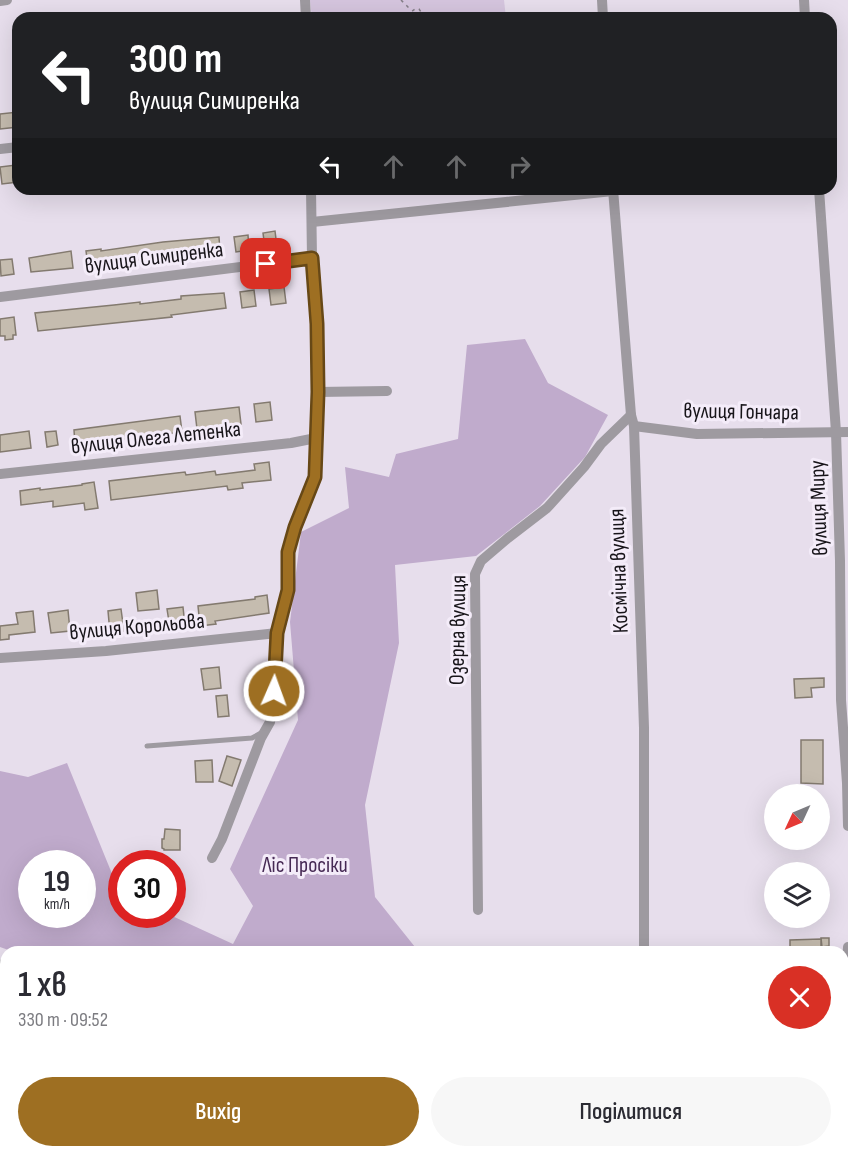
<!DOCTYPE html>
<html lang="uk">
<meta charset="utf-8">
<style>
body{margin:0;font-family:"Sofia Sans Condensed",sans-serif;background:#f7f7f7;color:#2b2b33;height:100vh;display:flex;flex-direction:column;font-size:22px;white-space:nowrap}
*{box-sizing:border-box;margin:0}
p{font-size:20px;color:#7c7c81}
.icon{flex:none;width:33px;height:33px;fill:none;stroke:currentColor;stroke-width:2;stroke-linecap:round;stroke-linejoin:round}
.map{position:relative;flex:1;overflow:hidden}
.drawer{position:absolute;left:0px;top:946px;width:849px;height:212px;display:flex;flex-direction:column;background:#fff;border-radius:18px 18px 0 0;box-shadow:0 6px 24px #0002}
.drawer>*{flex:none}
.guide{position:absolute;left:12px;top:12px;width:825px;height:183px;border-radius:18px;box-shadow:0 6px 24px #0002;background:#202124;color:#fff;overflow:hidden}
.needle{width:39px;rotate:226deg}
.tools{position:absolute;left:764px;top:784px;display:grid;gap:12px}
.tools a{display:grid;place-items:center;width:66px;height:66px;border-radius:50%;background:#fff;box-shadow:0 6px 24px #0002;font-size:30px}
.speed{position:absolute;left:18px;top:850px;display:flex;gap:12px;font-size:30px;font-weight:700;text-align:center}
.speed>*{display:grid;place-content:center;width:78px;height:78px;border-radius:50%;background:#fff;box-shadow:0 6px 24px #0002;line-height:1}
.speed small{font-size:15px;font-weight:400}
.speed .limit{border:9px solid #d22;background:#fff;color:#111}
.pin{position:absolute;display:grid;place-items:center;width:51px;height:51px;color:#fff;margin:-26px;border-radius:12px;box-shadow:0 3px 9px #0006}
.me{position:absolute;width:66px;margin:-33px;rotate:2deg;stroke-linejoin:round;filter:drop-shadow(0 0 4px #0008)}
.turn{display:flex;align-items:center;gap:21px;height:126px;padding:0 18px;font-size:27px}
.turn .icon{width:78px;height:78px;stroke-width:2.5}
.turn b{display:block;font-size:42px;line-height:51px}
.lanes{display:flex;align-items:center;height:57px;padding:0 18px;background:#0003;justify-content:center;gap:30px;direction:ltr}
.lanes .off{opacity:.35}
.round{display:grid;place-items:center;flex:none;width:63px;height:63px;border-radius:32px;background:#f7f7f7}
.overview{display:flex;align-items:center;justify-content:space-between;height:102px;padding:0 18px}
h1{font-size:36px;font-weight:600;line-height:45px}
.primary-button{display:flex;gap:12px;margin-top:auto;padding:12px 18px}
.primary-button a{flex:1;height:69px;border-radius:36px;background:#9e6f22;color:#fff;font-size:24px;font-weight:600;line-height:69px;text-align:center}
.primary-button a+a{background:#f7f7f7;color:#2b2b33}
.map>svg:first-child{display:block}
.green{fill:#d5c5de}
.forest{fill:#c0abcc;fill-rule:evenodd}
.lines{fill:none;stroke-linecap:round;stroke-linejoin:round}
.stream{stroke:#ad99b8;stroke-width:3}
.building{fill:#c5bcaf;stroke:#837a6f;stroke-width:1.5}
.path{stroke:#837d86;stroke-width:1.5;stroke-dasharray:3 4.5;stroke-linecap:butt}
.lane{stroke:#9e9aa0;stroke-width:5}
.street{stroke:#9e9aa0;stroke-width:10}
.route-casing{stroke:#674816;stroke-width:15}
.route{stroke:#9e6f22;stroke-width:10}
.labels{text-anchor:middle;dominant-baseline:central;stroke-width:6;stroke-linejoin:round;paint-order:stroke}
.street-label{font-size:22px;fill:#18151a;stroke:#f4ecf9}
.park-label{font-size:22px;fill:#462954;stroke:#f4ecf9}
</style>
<div class="map">
<svg width="848" height="1157" viewBox="0 0 848 1157">
<rect width="100%" height="100%" fill="#e7deec"/>
<!-- green -->
<g class="green">
<path d="M310,0H504L506,18H312Z"/>
<path d="M0,1068L6,1073V1144L0,1137Z"/>
<path d="M14,1152H136L145,1157H18Z"/>
</g>
<!-- forest -->
<g class="forest">
<path d="M525,339L548,383L608,415L585,457L540,506L476,556L395,565L399,643L365,805L375,897L419,952H14L0,947V771L28,777L67,763L119,891L121,892L122,915H170L233,944L253,906L230,869L298,720L290,622L301,532L349,508L345,467L389,477L396,454L458,439L467,345ZM32,864H82V915H32Z"/>
<path d="M848,1025V1157H316L319,1152H843V1030Z"/>
</g>
<g class="lines">
<!-- stream -->
<g class="stream">
<path d="M0,1077L6,1082"/>
<path d="M111,1152L120,1157"/>
</g>
</g>
<!-- building -->
<g class="building">
<path d="M18,112V127L0,129V114Z"/>
<path d="M16,165L18,182L2,184L0,167Z"/>
<path d="M275,231L277,247L265,248L263,233Z"/>
<path d="M248,235L249,250L236,252L234,237Z"/>
<path d="M219,237L220,252L147,260V259L88,265L86,251L101,249V251L163,242Z"/>
<path d="M71,251L73,268L31,272L29,258Z"/>
<path d="M12,259L14,274L1,276L0,260Z"/>
<path d="M284,287L286,303L271,305L269,289Z"/>
<path d="M254,290L256,306L242,308L240,292Z"/>
<path d="M224,293L226,308L171,315L172,317L38,331L35,313L114,305L140,302V304L181,299V296Z"/>
<path d="M14,317L16,335H13V339L5,340V336H0V319Z"/>
<path d="M270,402L272,420L256,422L254,404Z"/>
<path d="M239,407L241,424L197,429L195,412Z"/>
<path d="M180,416L182,432L75,445L74,430Z"/>
<path d="M29,431L31,448L0,452V435Z"/>
<path d="M56,431L58,445L47,447L45,432Z"/>
<path d="M269,462L271,480L242,483L243,488L228,490L227,486L111,500L109,481L185,472L186,475L215,471L216,475L255,470L254,464Z"/>
<path d="M94,482L98,508L85,510L84,503L53,507V501L21,505L20,491L40,488V490L82,485V484Z"/>
<path d="M157,590L159,609L138,611L136,593Z"/>
<path d="M267,595L269,613L215,621L216,624L200,626L198,606L255,599V597Z"/>
<path d="M183,607L185,626L170,628L167,609Z"/>
<path d="M121,609L124,631L110,633L108,611Z"/>
<path d="M68,610L70,631L51,633L48,613Z"/>
<path d="M33,611L35,632L9,635V639L0,640V626L18,624L16,613Z"/>
<path d="M219,667L221,688L204,690L201,669Z"/>
<path d="M824,678V687L811,688L812,697L795,698L794,679Z"/>
<path d="M227,695L229,716L218,717L216,696Z"/>
<path d="M801,740H823V784L801,783Z"/>
<path d="M227,756L241,760L232,786L219,781Z"/>
<path d="M212,760L213,782H196L195,761Z"/>
<path d="M165,829L180,830V850H164V849L162,848V839H164Z"/>
<path d="M821,938H829V946L822,947Z"/>
<path d="M821,939V952H795V948H790V940Z"/>
</g>
<g class="lines">
<!-- path -->
<g class="path">
<path d="M401,0L411,10"/>
<path d="M412,18L411,12L415,9H419L421,12L420,18"/>
<path d="M0,1093L6,1097"/>
<path d="M96,1152L105,1157"/>
<path d="M521,1152L528,1157"/>
<path d="M832,1157L833,1152"/>
</g>
<!-- lane -->
<path class="lane" d="M147,746L252,738L261,733"/>
<!-- street -->
<g class="street">
<path d="M305,0L306,18"/>
<path d="M602,0L603,18"/>
<path d="M804,0L805,18"/>
<path d="M0,1L7,0"/>
<path d="M0,149L18,147"/>
<path d="M613,189L631,415L634,426L644,728V952"/>
<path d="M819,189L836,432L840,561L841,700L847,783L848,826"/>
<path d="M312,222L613,191"/>
<path d="M0,297L312,258"/>
<path d="M318,392L387,391"/>
<path d="M634,426L697,434L848,432"/>
<path d="M0,474L291,443L316,438"/>
<path d="M0,658L106,651L277,633"/>
<path d="M212,858L222,839L261,738L270,722L274,691L277,633L288,590V552L295,527L315,477L318,392L317,324L312,258L311,189"/>
<path d="M478,910L475,574L481,561L508,538L547,508L584,467L601,444L631,415"/>
<path d="M0,966L6,962"/>
<path d="M843,978L847,964L848,947"/>
</g>
</g>
<g class="lines">
<defs>
<path id="route" d="M266,264L312,258L317,324L318,392L315,477L295,527L288,552V590L277,633L274,691"/>
</defs>
<!-- route casing -->
<use href="#route" class="route-casing"/>
<!-- route -->
<use href="#route" class="route"/>
</g>
<g class="labels">
<!-- street labels -->
<g class="street-label">
<text transform="translate(154 258) rotate(-7)">вулиця Симиренка</text>
<text transform="translate(741 412) rotate(1)">вулиця Гончара</text>
<text transform="translate(156 438) rotate(-6)">вулиця Олега Летенка</text>
<text transform="translate(819 508) rotate(-92)">вулиця Миру</text>
<text transform="translate(619 571) rotate(-92)">Космічна вулиця</text>
<text transform="translate(137 627) rotate(-5)">вулиця Корольова</text>
<text transform="translate(458 630) rotate(-89)">Озерна вулиця</text>
</g>
<!-- park labels -->
<g class="park-label">
<text x="305" y="865">Ліс Просіки</text>
</g>
</g>
</svg>
<div class="tools">
<a><svg class="needle" viewBox="-14 -14 28 28"><path d="M0-13l5 13h-10z" fill="#e53935"/><path d="M0 13l5-13h-10z" fill="#7c7c81"/></svg></a>
<a><svg class="icon" aria-label="layers" viewBox="0 0 24 24"><path d="M12 4l9 5-9 5-9-5zM3 14l9 5 9-5"/></svg></a>
</div>
<div class="speed"><div>19<small>km/h</small></div><div class="limit">30</div></div>
<div class="pin" style="left:266px;top:264px;background:#d93025"><svg class="icon" aria-label="arrive" viewBox="0 0 24 24"><path d="M6 21V4h12l-3 4 3 4H6"/></svg></div>
<svg class="me" style="left:274px;top:691px" viewBox="-20 -20 40 40"><circle r="17" fill="#9e6f22" stroke="#fff" stroke-width="3"/><path d="M0-11L8 9 0 5-8 9z" fill="#fff"/></svg>
<div class="guide">
<div class="turn"><svg class="icon" aria-label="left" viewBox="0 0 24 24"><path d="M17 20v-9H6M10 6l-5 5 5 5"/></svg><div><b>300 m</b>вулиця Симиренка</div></div>
<div class="lanes"><svg class="icon" aria-label="left" viewBox="0 0 24 24"><path d="M17 20v-9H6M10 6l-5 5 5 5"/></svg><svg class="icon off" aria-label="ahead" viewBox="0 0 24 24"><path d="M12 20V5M6 11l6-6 6 6"/></svg><svg class="icon off" aria-label="ahead" viewBox="0 0 24 24"><path d="M12 20V5M6 11l6-6 6 6"/></svg><svg class="icon off" aria-label="right" viewBox="0 0 24 24"><path d="M7 20v-9h11M14 6l5 5-5 5"/></svg></div>
</div>
<section class="drawer">
<div class="overview"><div><h1>1 хв</h1><p>330 m · 09:52</p></div><a class="round" style="background:#d93025;color:#fff"><svg class="icon" aria-label="close" viewBox="0 0 24 24"><path d="M6 6l12 12M18 6L6 18"/></svg></a></div>
<div class="primary-button"><a>Вихід</a><a>Поділитися</a></div>
</section>
</div>
